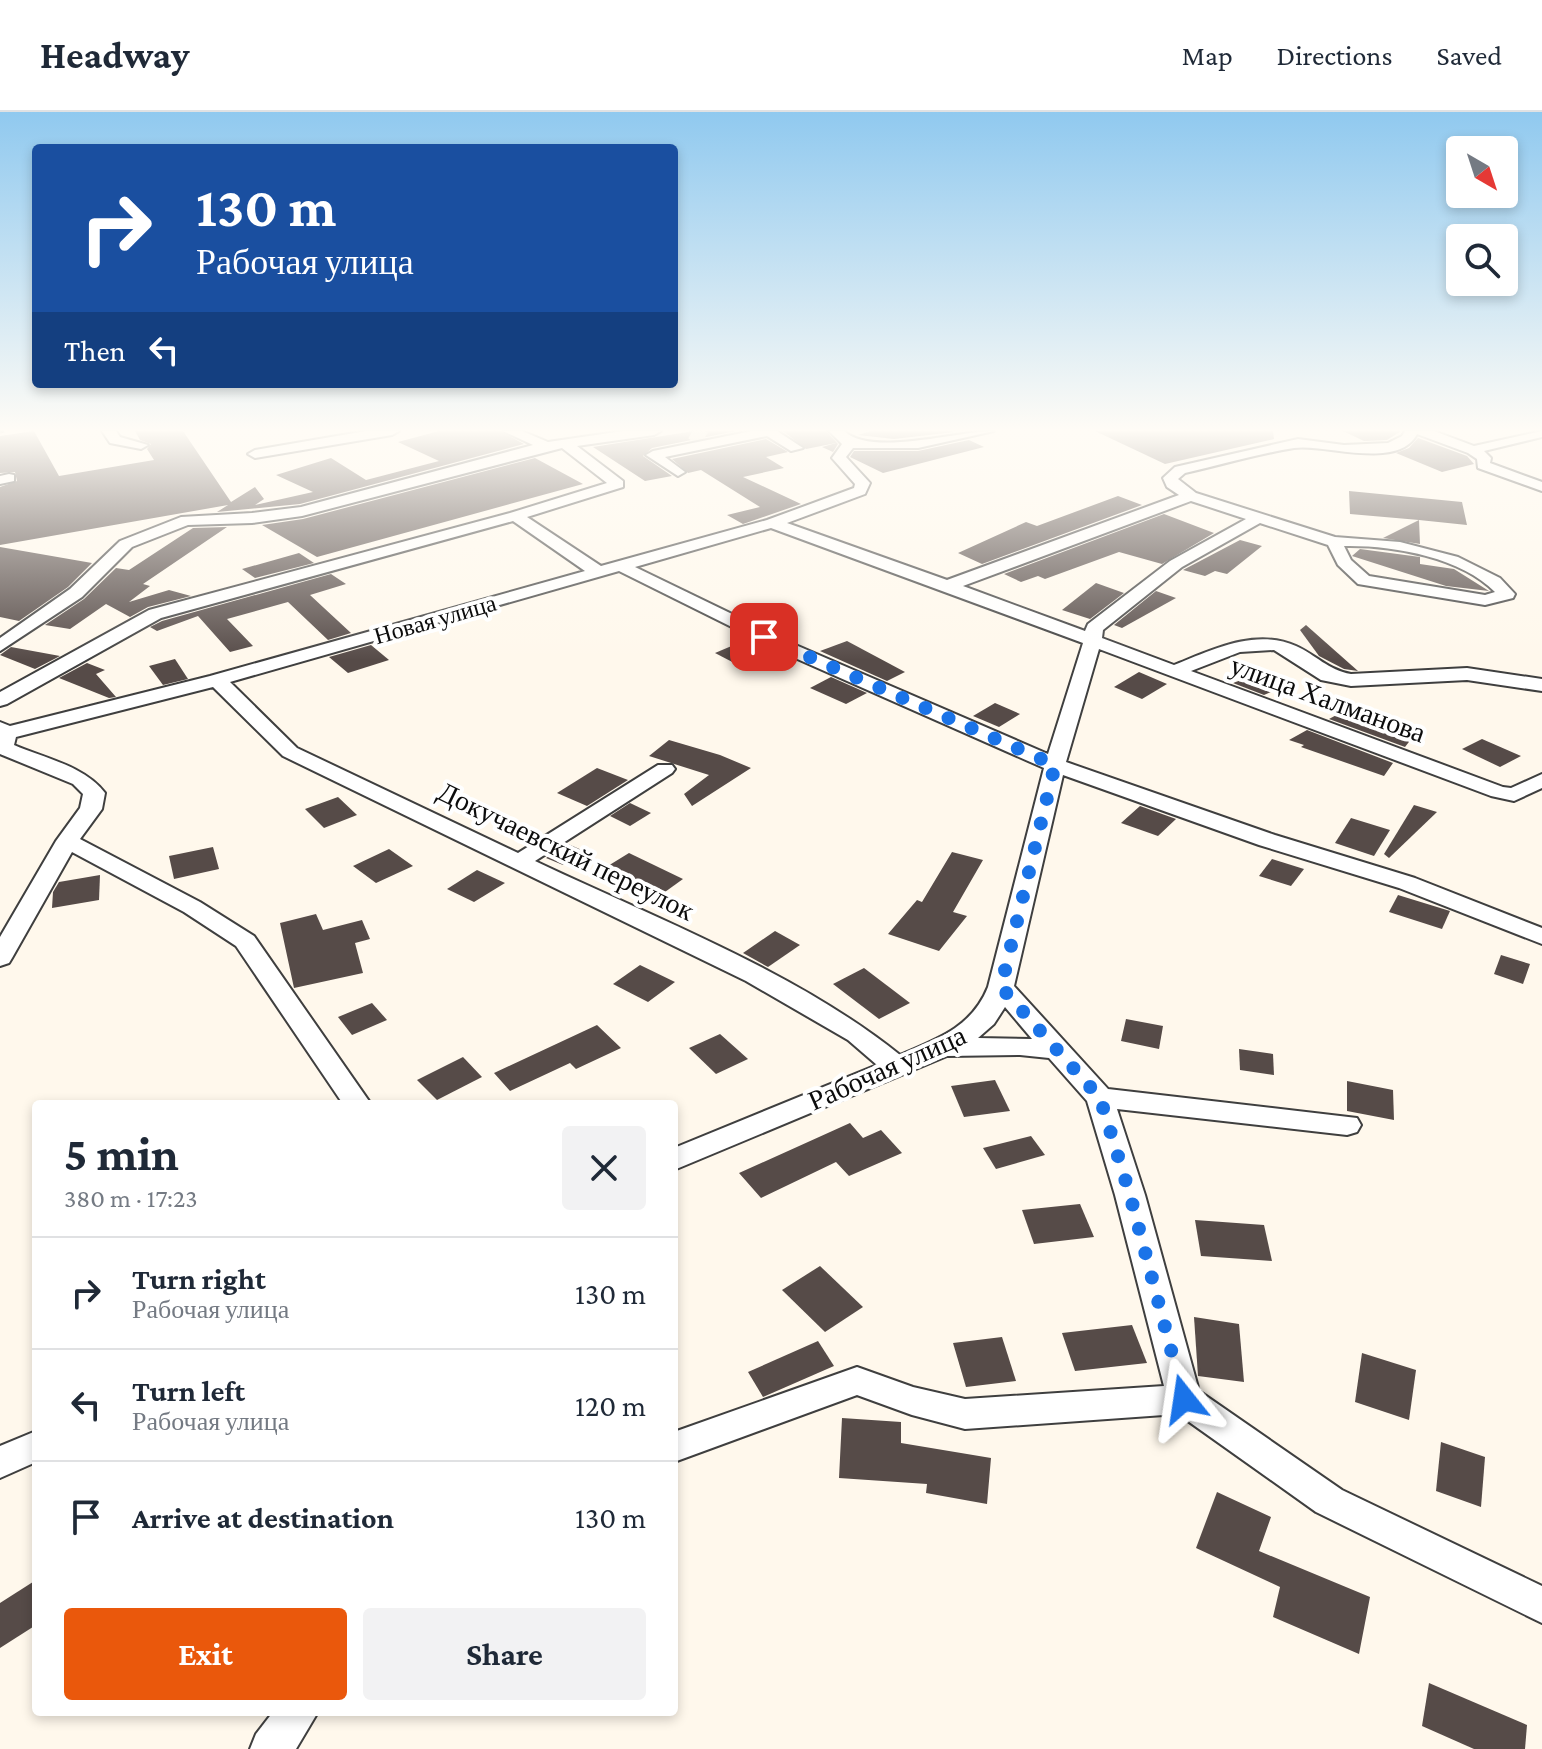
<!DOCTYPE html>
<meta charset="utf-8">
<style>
body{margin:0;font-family:"Crimson Pro",serif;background:#f2f2f3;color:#1f2937;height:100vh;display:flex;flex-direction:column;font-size:30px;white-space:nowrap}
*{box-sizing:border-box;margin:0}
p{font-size:26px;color:#747a83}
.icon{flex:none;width:44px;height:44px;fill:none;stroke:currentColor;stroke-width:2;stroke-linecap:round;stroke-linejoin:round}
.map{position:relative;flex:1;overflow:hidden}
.details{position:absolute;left:32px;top:988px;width:646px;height:616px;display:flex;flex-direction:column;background:#fff;border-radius:8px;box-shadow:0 4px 12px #0003}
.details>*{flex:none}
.hud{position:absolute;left:32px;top:32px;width:646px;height:244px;border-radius:8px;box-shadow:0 4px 12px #0003;background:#1a4fa0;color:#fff;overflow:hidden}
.needle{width:52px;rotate:141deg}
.buttons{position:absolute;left:1446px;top:24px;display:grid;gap:16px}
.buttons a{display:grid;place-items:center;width:72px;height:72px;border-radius:8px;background:#fff;box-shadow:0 4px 12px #0003;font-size:40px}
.pin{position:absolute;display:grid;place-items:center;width:68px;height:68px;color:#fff;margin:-34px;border-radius:16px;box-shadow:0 4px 12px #0006}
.me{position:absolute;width:88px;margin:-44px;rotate:345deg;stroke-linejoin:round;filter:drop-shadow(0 0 6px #0008)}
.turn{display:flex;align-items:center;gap:28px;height:168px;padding:0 32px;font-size:36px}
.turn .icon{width:104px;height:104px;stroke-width:2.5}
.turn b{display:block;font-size:56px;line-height:68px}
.then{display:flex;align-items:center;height:76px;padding:0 32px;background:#0003;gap:16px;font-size:30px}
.round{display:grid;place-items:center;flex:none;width:84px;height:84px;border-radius:8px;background:#f2f2f3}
.summary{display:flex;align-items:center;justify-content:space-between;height:136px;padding:0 32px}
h1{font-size:48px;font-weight:700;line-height:60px}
.button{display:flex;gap:16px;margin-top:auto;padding:16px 32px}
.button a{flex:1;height:92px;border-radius:8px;background:#ea580c;color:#fff;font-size:32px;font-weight:700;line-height:92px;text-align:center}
.button a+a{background:#f2f2f3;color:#1f2937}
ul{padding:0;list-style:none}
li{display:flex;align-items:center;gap:24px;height:112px;padding:0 32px;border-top:2px solid #e0e1e3}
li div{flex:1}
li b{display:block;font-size:30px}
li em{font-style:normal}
header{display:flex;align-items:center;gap:48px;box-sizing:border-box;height:112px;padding:0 40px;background:#fff;border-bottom:2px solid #e0e1e3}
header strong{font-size:38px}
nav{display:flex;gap:44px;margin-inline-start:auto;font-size:28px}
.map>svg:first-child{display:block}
.building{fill:#564b48}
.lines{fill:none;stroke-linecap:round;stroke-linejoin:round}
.minor-tunnel{stroke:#dbd5ca;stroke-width:15;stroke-dasharray:15 8;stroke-linecap:butt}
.minor-casing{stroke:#3f3f3f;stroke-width:4}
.path{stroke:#2e2e2e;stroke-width:3;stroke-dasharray:5 3;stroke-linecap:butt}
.minor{fill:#fff;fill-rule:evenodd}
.route{stroke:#1a73e8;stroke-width:14;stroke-dasharray:0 25.2}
.labels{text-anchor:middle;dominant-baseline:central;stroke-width:8;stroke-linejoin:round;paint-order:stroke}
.far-street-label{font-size:24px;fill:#0c0c0c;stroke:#fff}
.street-label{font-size:28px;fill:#0c0c0c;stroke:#fff}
</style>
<header>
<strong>Headway</strong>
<nav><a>Map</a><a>Directions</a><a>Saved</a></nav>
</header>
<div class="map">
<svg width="1542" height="1637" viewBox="0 0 1542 1637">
<rect width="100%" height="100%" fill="#fff8ec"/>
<!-- building -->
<g class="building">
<path d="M34,319L59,364L154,348L147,337L151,332L140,328L135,319H183L231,390L255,375L264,387L255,393L313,380L276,363L331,346L366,368L439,349L398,330L439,319H500L524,332L300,392L217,400L228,393L0,433V375L17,369L15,360L0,361V324Z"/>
<path d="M694,319H736L652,336L643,344L672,364L645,369L593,335Z"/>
<path d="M783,319H826L838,332L833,340L822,335L836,331L806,337Z"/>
<path d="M871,319H951L954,320L894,327L858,323Z"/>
<path d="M1095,319H1273L1274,327L1165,352Z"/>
<path d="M1343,319H1401L1387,328L1364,329Z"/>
<path d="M1418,326L1467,344L1474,352L1442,360L1396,341L1409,336Z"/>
<path d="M766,327L788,340L766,345L784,356L743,365L801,392L743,412L727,403L760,395L701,358L688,361L672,347Z"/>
<path d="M969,328L984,335L883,361L850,345L854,339H918Z"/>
<path d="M535,346L583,372L317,445L262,413L303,407Z"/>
<path d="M1349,379L1462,390L1467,413L1419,408L1420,432L1383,426L1419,408L1350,402Z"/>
<path d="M1118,384L1142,393L982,452L958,441L1026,410L1037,414Z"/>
<path d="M1164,402L1214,421L1162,452L1119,440L1045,467L1038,464L1021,470L1004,462Z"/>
<path d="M227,415L143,472L150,474L129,490L169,478L191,484L148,495L130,505L106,492L70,517L45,513L84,487L116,456L129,458L193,416Z"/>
<path d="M1240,428L1262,434L1227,462L1215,459L1205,464L1183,458Z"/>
<path d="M0,435L92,451L68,475L19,509L0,505Z"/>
<path d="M1360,437L1420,445V452L1454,457L1489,479L1446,474L1352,444Z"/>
<path d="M299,441L314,451L255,466L242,457Z"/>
<path d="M331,462L346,472L310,483L351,521L328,528L288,490L227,507L253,534L230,540L198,504L157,519L150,515L162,509Z"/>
<path d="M1096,471L1124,481L1090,507L1062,498Z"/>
<path d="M1156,479L1176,486L1122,516L1114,513Z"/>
<path d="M1306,513L1358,559L1344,557L1319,544L1300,518Z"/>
<path d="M847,529L905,560L887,569L820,539Z"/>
<path d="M741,530L769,544L742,555L715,541Z"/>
<path d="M371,533L389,548L348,561L329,545Z"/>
<path d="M11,535L60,544L35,557L0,543Z"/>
<path d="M175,547L188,567L163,573L149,554Z"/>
<path d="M87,551L105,558L96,562L116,585L109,586L59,566Z"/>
<path d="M1139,560L1167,572L1142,587L1114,575Z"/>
<path d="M1252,564L1278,577L1264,583L1233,571Z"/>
<path d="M831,565L867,581L846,592L810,576Z"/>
<path d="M995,591L1020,602L999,615L973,604Z"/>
<path d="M1342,600L1390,621L1394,619L1412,626L1405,635L1329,607Z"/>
<path d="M1307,618L1393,651L1384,664L1301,635L1304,633L1289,628Z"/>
<path d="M1482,627L1521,644L1500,655L1462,637Z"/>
<path d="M669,628L720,643L751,656L692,694L684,682L709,663L649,644Z"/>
<path d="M597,656L628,668L587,694L557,681Z"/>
<path d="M338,685L357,703L324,716L305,697Z"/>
<path d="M630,691L651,701L630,714L610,704Z"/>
<path d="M1414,693L1437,700L1389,746L1384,742Z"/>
<path d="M1140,694L1176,707L1158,724L1121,711Z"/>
<path d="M1351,706L1390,718L1374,744L1335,731Z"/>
<path d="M568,732L584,739L563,753L546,746Z"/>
<path d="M213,735L219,757L174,767L169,744Z"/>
<path d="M389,737L413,754L376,771L353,754Z"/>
<path d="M952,740L983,748L953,800L967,804L939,839L888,822L917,788L922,790Z"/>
<path d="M629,741L683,767L658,785L603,757Z"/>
<path d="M1272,747L1304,757L1291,774L1259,764Z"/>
<path d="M477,758L505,771L474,790L447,777Z"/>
<path d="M100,763L99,788L52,796L53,780L59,770Z"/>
<path d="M1398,783L1450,799L1442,817L1389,800Z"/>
<path d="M316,802L323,818L362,808L370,827L355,831L363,861L294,876L280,811Z"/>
<path d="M775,819L800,833L768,855L743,841Z"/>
<path d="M1501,843L1530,852L1523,872L1494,862Z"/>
<path d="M640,853L675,870L648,890L613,872Z"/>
<path d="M864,856L910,891L879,907L833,872Z"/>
<path d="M372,891L387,908L352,923L338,905Z"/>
<path d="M1126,907L1163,914L1159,937L1121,929Z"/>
<path d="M597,913L621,936L576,957L570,951L510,979L494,961Z"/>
<path d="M720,922L748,947L716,962L689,936Z"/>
<path d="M1239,937L1273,942L1274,963L1240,958Z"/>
<path d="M463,945L482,965L437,988L417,968Z"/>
<path d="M995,968L1010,999L964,1005L951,974Z"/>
<path d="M1347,969L1393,978L1394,1008L1347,999Z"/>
<path d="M850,1011L863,1026L881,1018L902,1041L849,1064L836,1050L761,1086L739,1061Z"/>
<path d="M1031,1024L1045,1043L996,1057L983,1036Z"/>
<path d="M1080,1092L1094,1125L1034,1132L1022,1098Z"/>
<path d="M1195,1108L1264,1113L1272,1149L1201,1144Z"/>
<path d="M820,1154L863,1195L825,1220L782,1178Z"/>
<path d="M1194,1205L1239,1212L1244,1270L1198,1264Z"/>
<path d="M1132,1213L1147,1251L1075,1259L1062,1221Z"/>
<path d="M1002,1225L1016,1269L966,1275L953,1231Z"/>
<path d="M818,1229L834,1254L763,1285L748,1260Z"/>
<path d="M1362,1241L1416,1258L1409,1308L1355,1290Z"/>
<path d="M842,1306L901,1310V1331L991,1346L987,1392L926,1381L927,1372L839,1366Z"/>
<path d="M1441,1330L1485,1345L1481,1395L1436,1379Z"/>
<path d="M1217,1380L1271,1405L1259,1439L1370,1485L1359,1542L1273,1505L1280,1475L1196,1436Z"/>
<path d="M36,1468V1513L0,1536V1491Z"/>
<path d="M1429,1571L1527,1613L1525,1637H1474L1422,1614Z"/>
</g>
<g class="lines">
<!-- minor-tunnel -->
<path class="minor-tunnel" d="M692,320L704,327"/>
<defs>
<g id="minor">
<path d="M102,319H116L120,325L148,333L141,337L110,331Z"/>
<path d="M366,319H399L392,323L255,346L248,342L255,338Z"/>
<path d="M503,319H522L548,330L623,319H661L654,323L577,334L623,369V375L527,405L601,454L767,408L854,376L855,372L832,346L842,332L829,319H844C872,345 956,319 994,319L918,336H853L846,345L870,371L865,382L787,411L947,468L1179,383L1167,375L1163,366L1175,355L1298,327L1344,333L1388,331L1402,324L1405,319H1434L1474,334L1542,319V325L1484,339L1491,346L1490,351L1542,370V379L1478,356L1477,347L1468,341L1417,322C1398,359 1324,331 1294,336C1257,342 1221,353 1185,361L1178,367L1196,381L1335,425L1400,430L1458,445L1500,466L1515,482L1513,486L1485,493L1358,472L1338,453L1328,433L1260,411L1182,455L1103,518L1102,526L1174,553C1212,538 1255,516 1296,534C1316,543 1328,558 1351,562L1467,556L1542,567V579L1467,568L1351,574L1321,568L1274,538L1240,540L1191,559L1503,675L1511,676L1542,662V676L1514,689L1491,684L1099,537L1066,650L1275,723L1415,766L1542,816V832L1399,776L1259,733L1063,663L1014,874L1108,977L1357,1006L1361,1013L1357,1020L1347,1023L1117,997L1145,1083L1199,1279L1342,1378L1542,1474V1511L1316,1400L1178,1302L965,1317L912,1303L857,1283L674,1350V1320L857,1255L913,1275L965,1287L1164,1274L1115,1083L1087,989L1049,946L1020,943L947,944L674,1058V1036L877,953L848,928L746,869L283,644L213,575L16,625L14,633C44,646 85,654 105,681L102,697L80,727L200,790L254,824L371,992H343L236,834L184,800L72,740L12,846L9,851L0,854V825L56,729L80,696L83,682L73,672L0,642V610L10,614L210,564L585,459L513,409L161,506L7,592L0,594V580L149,498L510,401L607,371L562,336L302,404L252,411L188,413L132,435L82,485L0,539V526L70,477L120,429L181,405L252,401L301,395L533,333ZM1191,389L1246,407L1170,449L1088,512L1085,519L963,474ZM771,416L1083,531L1048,642L798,534L635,455ZM1344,434C1392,433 1461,445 1495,480L1485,483L1369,464L1351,448ZM619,459L786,542L1044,656L988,875C972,915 938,927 900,943C797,860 655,806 535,749L672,661L675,657L672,653H658L518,741L297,636L230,570ZM1005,895L1032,927L978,926L994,912Z"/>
<path d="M752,319H777L803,336L791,339L767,324L665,345L685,360L678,364L646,343L653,339Z"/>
<path d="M9,362L14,363V369L0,372V364Z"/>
<path d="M36,1319V1350L0,1366V1334Z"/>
<path d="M273,1600H318L296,1637H250L256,1622Z"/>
</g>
</defs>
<!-- minor casing -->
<use href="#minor" class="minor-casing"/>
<!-- path -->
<path class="path" d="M0,320L4,319"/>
<!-- minor -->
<use href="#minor" class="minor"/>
</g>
<!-- sky -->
<linearGradient id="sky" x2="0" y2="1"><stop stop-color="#90c9ef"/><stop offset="0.58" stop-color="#fffcf6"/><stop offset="1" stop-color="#fffcf6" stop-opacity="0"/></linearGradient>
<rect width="1542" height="548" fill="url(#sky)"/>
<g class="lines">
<!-- route -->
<path class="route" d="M764,525L1055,653L1001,875L1100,986L1130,1083L1184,1287"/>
</g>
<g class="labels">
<!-- far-street labels -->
<g class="far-street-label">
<text transform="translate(435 507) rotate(-16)">Новая улица</text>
</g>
<!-- street labels -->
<g class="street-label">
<text transform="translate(1328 587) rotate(20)">улица Халманова</text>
<text transform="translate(566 739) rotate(26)">Докучаевский переулок</text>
<text transform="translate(887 956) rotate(-24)">Рабочая улица</text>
</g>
</g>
</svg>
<div class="buttons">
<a><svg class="needle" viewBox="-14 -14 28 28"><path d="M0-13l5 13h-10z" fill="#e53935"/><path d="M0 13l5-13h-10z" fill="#747a83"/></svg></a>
<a><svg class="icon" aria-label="search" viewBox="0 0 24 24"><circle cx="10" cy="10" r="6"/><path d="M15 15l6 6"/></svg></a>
</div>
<div class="pin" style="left:764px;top:525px;background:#d93025"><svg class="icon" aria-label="arrive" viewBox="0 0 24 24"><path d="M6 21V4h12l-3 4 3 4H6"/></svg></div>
<svg class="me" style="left:1184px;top:1287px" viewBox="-20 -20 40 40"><path d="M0-17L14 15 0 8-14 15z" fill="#1a73e8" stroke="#fff" stroke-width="4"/></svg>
<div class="hud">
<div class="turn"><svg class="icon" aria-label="right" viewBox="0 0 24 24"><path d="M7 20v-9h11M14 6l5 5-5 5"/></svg><div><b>130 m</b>Рабочая улица</div></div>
<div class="then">Then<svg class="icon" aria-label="left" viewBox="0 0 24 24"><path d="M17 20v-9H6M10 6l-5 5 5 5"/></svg></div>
</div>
<section class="details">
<div class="summary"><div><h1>5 min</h1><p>380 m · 17:23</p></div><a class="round"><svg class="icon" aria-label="close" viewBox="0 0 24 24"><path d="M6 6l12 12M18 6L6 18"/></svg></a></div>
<ul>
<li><svg class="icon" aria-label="right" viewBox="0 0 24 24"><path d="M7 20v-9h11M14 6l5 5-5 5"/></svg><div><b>Turn right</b><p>Рабочая улица</p></div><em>130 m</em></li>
<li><svg class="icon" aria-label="left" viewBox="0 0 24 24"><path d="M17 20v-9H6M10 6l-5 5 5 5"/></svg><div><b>Turn left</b><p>Рабочая улица</p></div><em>120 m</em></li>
<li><svg class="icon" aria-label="arrive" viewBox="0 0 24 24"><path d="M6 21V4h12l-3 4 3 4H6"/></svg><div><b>Arrive at destination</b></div><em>130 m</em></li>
</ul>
<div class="button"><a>Exit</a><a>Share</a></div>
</section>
</div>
